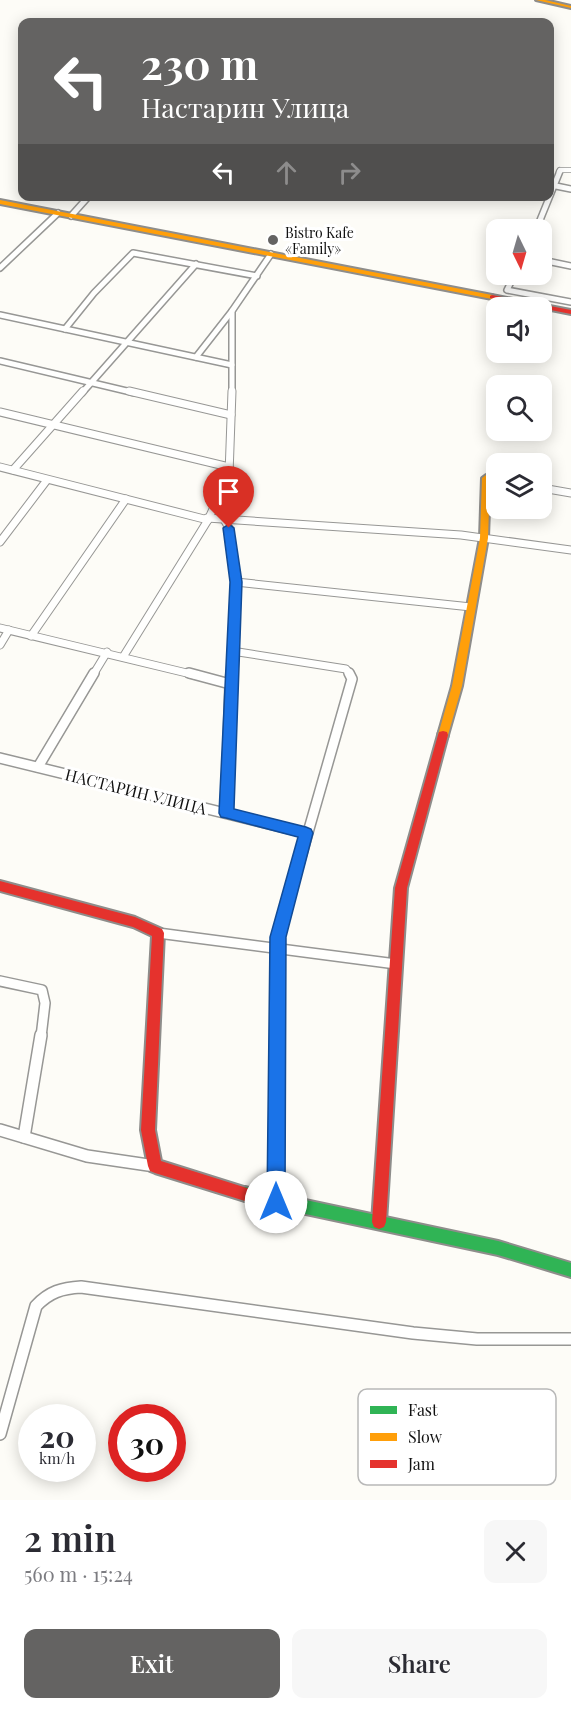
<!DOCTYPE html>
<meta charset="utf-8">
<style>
body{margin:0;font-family:"Playfair Display",serif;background:#f7f7f7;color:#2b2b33;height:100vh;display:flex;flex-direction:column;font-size:22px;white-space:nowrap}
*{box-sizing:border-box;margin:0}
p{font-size:20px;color:#7c7c81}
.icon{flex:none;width:33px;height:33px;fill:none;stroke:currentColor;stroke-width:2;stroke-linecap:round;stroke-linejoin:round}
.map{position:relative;height:1500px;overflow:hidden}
.side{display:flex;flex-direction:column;background:#fff;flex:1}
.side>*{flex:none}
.hud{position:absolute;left:18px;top:18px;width:536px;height:183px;border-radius:12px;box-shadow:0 3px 15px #0003;background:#646362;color:#fff;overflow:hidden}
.needle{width:39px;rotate:175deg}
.tools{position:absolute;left:486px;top:219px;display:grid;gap:12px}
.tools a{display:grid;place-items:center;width:66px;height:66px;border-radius:12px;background:#fff;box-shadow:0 3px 15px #0003;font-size:30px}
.speed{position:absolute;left:18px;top:1404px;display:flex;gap:12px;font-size:30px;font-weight:700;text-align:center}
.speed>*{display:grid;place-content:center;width:78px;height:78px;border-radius:50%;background:#fff;box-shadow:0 3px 15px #0003;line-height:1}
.speed small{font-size:15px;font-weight:400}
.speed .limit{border:9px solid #d22;background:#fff;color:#111}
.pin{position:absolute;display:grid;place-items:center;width:51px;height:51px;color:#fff;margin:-62px -26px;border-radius:50% 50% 50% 0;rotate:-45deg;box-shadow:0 0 6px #0007}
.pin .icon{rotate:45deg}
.me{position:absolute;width:66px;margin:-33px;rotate:0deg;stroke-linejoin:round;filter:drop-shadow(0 0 4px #0008)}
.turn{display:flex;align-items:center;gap:21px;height:126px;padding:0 24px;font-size:27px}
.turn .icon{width:78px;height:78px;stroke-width:2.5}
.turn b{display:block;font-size:42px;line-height:51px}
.lanes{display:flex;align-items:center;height:57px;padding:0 24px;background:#0003;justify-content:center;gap:30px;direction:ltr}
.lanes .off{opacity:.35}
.round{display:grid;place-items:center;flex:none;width:63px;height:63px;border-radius:12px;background:#f7f7f7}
.head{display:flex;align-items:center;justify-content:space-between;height:102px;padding:0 24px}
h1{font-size:36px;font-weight:600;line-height:45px}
.primary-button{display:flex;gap:12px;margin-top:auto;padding:12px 24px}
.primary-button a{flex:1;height:69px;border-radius:12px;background:#646362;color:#fff;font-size:24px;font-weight:600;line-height:69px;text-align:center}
.primary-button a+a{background:#f7f7f7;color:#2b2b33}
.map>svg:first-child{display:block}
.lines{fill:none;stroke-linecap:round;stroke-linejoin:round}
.street-far4-casing{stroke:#979795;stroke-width:6}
.street-far3-casing{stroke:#979795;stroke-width:8}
.street-far2-casing{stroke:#979795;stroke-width:9}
.street-far1-casing{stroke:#979795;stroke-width:12}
.street-casing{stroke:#979795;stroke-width:14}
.fast-casing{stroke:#8e8d8b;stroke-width:4}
.slow-casing{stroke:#8e8d8b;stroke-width:4}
.jam-casing{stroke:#8e8d8b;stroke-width:4}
.street-far4{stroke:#fffffe;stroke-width:4.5}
.street-far3{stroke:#fffffe;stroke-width:5}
.street-far2{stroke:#fffffe;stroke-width:7}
.street-far1{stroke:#fffffe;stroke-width:9}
.street{stroke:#fffffe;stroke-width:11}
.fast{fill:#30b455;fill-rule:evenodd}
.slow{fill:#ff9f0a;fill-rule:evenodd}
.jam{fill:#e5322d;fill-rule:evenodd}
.route{fill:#1a73e8;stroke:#114b97;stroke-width:1.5}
.poi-dot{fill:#646362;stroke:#fff;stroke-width:2}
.labels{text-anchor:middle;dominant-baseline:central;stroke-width:6;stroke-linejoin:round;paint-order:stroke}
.far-poi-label{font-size:14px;fill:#111;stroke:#fff;text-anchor:start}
.street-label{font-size:16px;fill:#111;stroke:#fff}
.key{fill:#fff;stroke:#b8b8b8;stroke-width:1.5}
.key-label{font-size:16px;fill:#111}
</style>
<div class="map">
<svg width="571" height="1500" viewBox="0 0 571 1500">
<rect width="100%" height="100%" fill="#fdfcf7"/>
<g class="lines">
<defs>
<path id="street-far4" d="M559,172L560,170H571"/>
<g id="street-far3">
<path d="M556,186L571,189"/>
<path d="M71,216L89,196"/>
<path d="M536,230L560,171"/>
<path d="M542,260L571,266"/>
<path d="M0,268L58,213"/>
<path d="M515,274L507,290L571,302"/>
<path d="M0,315L232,365"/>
<path d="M65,329L94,293L133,253L257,276"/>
<path d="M196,357L232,311"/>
<path d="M0,361L135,393"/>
<path d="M82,393L196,264"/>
<path d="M232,393V311L271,254"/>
</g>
<g id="street-far2">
<path d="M129,391L231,415"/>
<path d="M0,412L229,467"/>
<path d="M0,467L208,520"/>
<path d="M13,470L83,391"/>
<path d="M542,488L571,493"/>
<path d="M207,518L461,535L571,550"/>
<path d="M225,521L229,528L236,582L231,675"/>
<path d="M0,542L47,480"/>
<path d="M236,582L471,607"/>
<path d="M0,628L195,675"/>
<path d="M31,636L126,499"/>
<path d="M0,645L9,630"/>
<path d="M232,651L346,669L350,675"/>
<path d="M123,657L208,520L229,474L232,391"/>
<path d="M93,675L107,652"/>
</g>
<g id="street-far1">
<path d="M189,673L230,684L226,812"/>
<path d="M230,684L231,673"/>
<path d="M0,758L306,833"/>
<path d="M38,767L94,673"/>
<path d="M158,933L396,964"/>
<path d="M0,981L42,990L45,1003L41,1037"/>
<path d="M277,1037L278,937L352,679L349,673"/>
</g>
<g id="street">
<path d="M0,1130L87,1156L155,1166"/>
<path d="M24,1137L41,1035"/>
<path d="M276,1202L277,1035"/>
<path d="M0,1434L36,1306C49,1292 62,1288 81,1287L413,1333L477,1339H571"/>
</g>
<path id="fast" d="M245,1187L498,1241L571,1263V1277L498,1255L245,1201L240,1199L238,1194L240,1189Z"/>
<g id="slow">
<path d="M536,0H545L571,6V8Z"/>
<path d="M0,200L492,295L496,297L492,299L0,204Z"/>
<path d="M486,475L496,477V483L490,481L488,538L462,686L448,735L447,738H439L438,735L452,686L480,538L482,478Z"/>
</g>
<g id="jam">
<path d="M492,295L571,310V314L490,298V296Z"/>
<path d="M443,731L447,732L448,735L407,888L386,1222L384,1227L379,1229L374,1227L372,1222L395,888L438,735L439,732Z"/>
<path d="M0,881L135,917L162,929L164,933L155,1130L161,1161L250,1189L252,1194L250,1199L245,1201L155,1173L150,1171L148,1166L141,1130L152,936L133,927L0,891Z"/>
</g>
</defs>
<!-- street-far4 casing -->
<use href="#street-far4" class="street-far4-casing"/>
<!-- street-far3 casing -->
<use href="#street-far3" class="street-far3-casing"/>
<!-- street-far2 casing -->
<use href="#street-far2" class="street-far2-casing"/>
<!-- street-far1 casing -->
<use href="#street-far1" class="street-far1-casing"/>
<!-- street casing -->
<use href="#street" class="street-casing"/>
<!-- fast casing -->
<use href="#fast" class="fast-casing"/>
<!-- slow casing -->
<use href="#slow" class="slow-casing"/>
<!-- jam casing -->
<use href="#jam" class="jam-casing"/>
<!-- street-far4 -->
<use href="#street-far4" class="street-far4"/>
<!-- street-far3 -->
<use href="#street-far3" class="street-far3"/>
<!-- street-far2 -->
<use href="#street-far2" class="street-far2"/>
<!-- street-far1 -->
<use href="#street-far1" class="street-far1"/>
<!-- street -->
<use href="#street" class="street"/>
<!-- fast -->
<use href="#fast" class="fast"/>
<!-- slow -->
<use href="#slow" class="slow"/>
<!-- jam -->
<use href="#jam" class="jam"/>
</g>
<!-- route -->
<path class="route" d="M229,524L234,528L242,582L234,809L306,827L311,829L313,833L286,937L285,1202L282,1208L276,1211L269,1208L267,1202L270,937L298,837L226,818L221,817L219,813L230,582L223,528Z"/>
<!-- markers -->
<circle class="poi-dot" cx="273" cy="240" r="6"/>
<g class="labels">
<!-- far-poi labels -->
<g class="far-poi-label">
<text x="285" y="232">Bistro Kafe<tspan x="285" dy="16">«Family»</tspan></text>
</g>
<!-- street labels -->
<g class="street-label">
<text transform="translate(136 791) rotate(14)">НАСТАРИН УЛИЦА</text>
</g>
</g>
<!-- legend -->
<rect x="358" y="1389" width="198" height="96" rx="9" class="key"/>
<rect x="370" y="1406" width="27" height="8" fill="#30b455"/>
<rect x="370" y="1433" width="27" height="8" fill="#ff9f0a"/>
<rect x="370" y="1460" width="27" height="8" fill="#e5322d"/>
<g class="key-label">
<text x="408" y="1416">Fast</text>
<text x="408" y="1443">Slow</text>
<text x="408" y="1470">Jam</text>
</g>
</svg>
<div class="tools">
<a><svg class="needle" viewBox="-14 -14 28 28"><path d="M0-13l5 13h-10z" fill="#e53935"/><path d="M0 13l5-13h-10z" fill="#7c7c81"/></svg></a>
<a><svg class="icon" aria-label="sound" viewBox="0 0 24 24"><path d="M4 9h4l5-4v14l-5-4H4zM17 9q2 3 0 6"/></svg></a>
<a><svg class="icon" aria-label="search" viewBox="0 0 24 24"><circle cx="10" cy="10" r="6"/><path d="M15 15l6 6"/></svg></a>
<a><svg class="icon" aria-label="layers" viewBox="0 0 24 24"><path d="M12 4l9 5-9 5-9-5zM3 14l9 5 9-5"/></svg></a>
</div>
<div class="speed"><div>20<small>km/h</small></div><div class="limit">30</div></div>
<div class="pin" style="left:229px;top:528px;background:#d93025"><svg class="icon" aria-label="arrive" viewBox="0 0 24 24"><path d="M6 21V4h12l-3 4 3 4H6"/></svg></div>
<svg class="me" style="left:276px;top:1202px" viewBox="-20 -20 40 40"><circle r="19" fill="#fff"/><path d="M0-13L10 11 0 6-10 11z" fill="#1a73e8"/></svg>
<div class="hud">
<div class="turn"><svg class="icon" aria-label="left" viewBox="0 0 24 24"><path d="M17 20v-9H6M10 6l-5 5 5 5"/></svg><div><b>230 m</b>Настарин Улица</div></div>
<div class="lanes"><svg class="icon" aria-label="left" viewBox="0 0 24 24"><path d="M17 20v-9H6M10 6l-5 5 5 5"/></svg><svg class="icon off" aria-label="ahead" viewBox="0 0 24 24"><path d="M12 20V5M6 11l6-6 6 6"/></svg><svg class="icon off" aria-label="right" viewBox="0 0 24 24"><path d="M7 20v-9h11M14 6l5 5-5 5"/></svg></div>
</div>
</div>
<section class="side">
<div class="head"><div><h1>2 min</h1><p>560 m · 15:24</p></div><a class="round"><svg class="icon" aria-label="close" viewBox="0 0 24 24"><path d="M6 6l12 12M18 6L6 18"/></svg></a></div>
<div class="primary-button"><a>Exit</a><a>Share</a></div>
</section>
